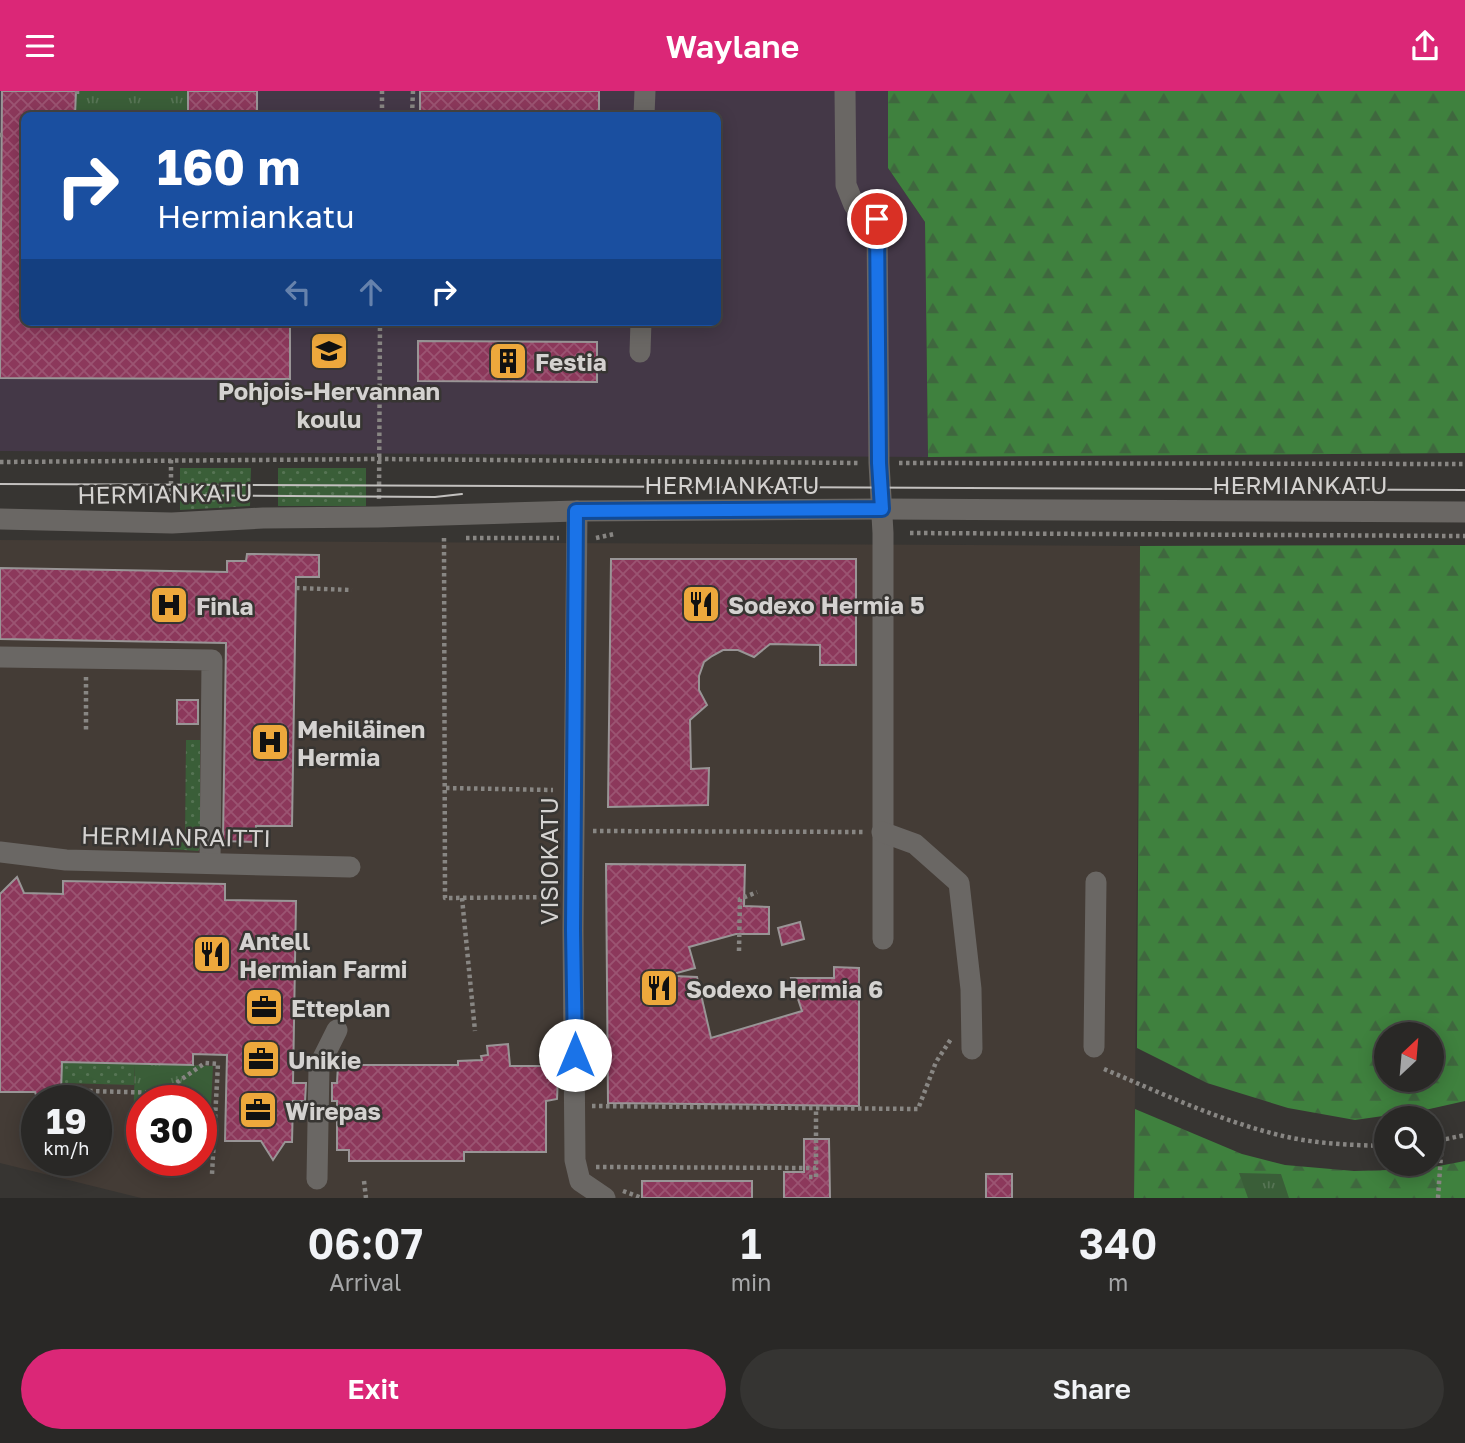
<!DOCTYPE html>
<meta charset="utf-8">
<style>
body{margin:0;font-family:"Golos Text",sans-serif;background:#353432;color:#f1f3f6;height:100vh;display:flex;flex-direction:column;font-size:26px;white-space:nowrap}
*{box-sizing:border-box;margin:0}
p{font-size:23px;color:#a5a6a7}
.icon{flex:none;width:38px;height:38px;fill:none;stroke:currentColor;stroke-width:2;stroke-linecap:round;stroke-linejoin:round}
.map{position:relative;height:1107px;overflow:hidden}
.drawer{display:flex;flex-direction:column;background:#292826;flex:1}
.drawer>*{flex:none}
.banner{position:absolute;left:21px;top:21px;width:700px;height:214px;border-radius:10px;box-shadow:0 4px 18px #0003,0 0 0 2px #454443;background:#1a4fa0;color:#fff;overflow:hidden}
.needle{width:46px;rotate:26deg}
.buttons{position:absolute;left:1374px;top:931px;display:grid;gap:14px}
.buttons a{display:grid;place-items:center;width:70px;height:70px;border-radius:50%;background:#292826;box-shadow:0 4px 18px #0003,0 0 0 2px #454443;font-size:35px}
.speed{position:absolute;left:21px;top:994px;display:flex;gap:14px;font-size:35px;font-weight:700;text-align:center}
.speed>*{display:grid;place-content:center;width:91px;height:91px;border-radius:50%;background:#292826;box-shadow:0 4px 18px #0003,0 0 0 2px #454443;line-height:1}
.speed small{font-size:18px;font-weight:400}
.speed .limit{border:10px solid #d22;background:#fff;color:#111}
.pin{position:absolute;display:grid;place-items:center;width:60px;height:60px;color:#fff;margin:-30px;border:4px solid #fff;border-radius:50%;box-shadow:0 2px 7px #0007}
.me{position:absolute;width:77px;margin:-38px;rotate:0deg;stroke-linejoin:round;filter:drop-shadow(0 0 5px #0008)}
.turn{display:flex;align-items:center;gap:24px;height:147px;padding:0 21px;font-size:32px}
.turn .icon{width:91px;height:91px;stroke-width:2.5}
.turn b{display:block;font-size:49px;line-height:60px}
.lanes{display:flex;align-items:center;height:66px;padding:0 21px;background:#0003;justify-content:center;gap:35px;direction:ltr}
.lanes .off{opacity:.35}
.eta{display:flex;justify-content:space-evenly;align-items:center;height:119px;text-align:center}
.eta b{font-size:42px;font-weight:600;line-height:49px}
.cta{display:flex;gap:14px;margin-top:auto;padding:14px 21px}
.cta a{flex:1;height:80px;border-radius:42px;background:#db2777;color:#fff;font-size:28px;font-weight:600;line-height:80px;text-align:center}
.cta a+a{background:#353432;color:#f1f3f6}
header{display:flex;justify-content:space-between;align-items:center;height:91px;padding:0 21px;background:#db2777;color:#fff;font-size:32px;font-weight:600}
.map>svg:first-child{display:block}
.built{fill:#443c36;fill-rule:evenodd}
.education{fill:#443847;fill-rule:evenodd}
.grass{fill:url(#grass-dots)}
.forest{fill:url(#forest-firs);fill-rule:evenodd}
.park{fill:url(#park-tufts)}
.building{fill:url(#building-cross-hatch);stroke:#999596;stroke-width:2}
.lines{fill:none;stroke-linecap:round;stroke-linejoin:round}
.path{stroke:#888683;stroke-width:4.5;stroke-dasharray:3.5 3.5;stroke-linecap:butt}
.minor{stroke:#6a6764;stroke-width:21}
.tram{stroke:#c3c1bf;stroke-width:2}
.route-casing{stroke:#114b97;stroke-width:18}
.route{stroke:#1a73e8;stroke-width:12}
.labels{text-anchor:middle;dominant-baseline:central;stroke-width:5;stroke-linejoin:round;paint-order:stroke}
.poi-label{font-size:24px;font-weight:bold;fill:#d4d2d0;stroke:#373532;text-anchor:start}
.street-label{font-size:24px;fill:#d4d2d0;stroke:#373532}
</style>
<header><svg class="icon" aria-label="menu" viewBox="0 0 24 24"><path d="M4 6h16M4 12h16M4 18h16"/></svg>Waylane<svg class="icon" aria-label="share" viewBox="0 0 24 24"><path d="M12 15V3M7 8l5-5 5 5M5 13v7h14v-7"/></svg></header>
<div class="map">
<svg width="1465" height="1107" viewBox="0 0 1465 1107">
<defs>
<pattern id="grass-dots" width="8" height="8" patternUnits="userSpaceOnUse" patternTransform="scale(1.75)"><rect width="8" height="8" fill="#3a5e38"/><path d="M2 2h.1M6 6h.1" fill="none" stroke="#567454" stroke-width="1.8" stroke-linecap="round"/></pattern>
<pattern id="forest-firs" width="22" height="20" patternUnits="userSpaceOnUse" patternTransform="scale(1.75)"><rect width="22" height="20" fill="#3f813e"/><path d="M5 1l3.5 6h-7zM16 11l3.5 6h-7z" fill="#3f673e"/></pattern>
<pattern id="park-tufts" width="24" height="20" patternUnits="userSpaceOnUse" patternTransform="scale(1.75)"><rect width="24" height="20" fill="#3a5e38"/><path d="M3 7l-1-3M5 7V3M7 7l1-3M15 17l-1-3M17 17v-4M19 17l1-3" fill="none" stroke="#567454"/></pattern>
<pattern id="building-cross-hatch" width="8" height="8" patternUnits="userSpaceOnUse" patternTransform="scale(1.75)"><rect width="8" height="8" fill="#8c385b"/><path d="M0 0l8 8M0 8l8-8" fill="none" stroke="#9b5472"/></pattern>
</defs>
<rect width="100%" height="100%" fill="#373532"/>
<!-- built -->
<path class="built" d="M0,449L1140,455L1134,1107H141L0,1072ZM37,1010H96V1069H37ZM142,1010H201V1069H142Z"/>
<!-- education -->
<path class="education" d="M0,0H888V77L925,131L928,366L0,360ZM24,24H718V231H24Z"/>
<!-- grass -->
<g class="grass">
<path d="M180,377H251L250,415L180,419Z"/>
<rect x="278" y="377" width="88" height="38"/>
<path d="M186,649H200V757L198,760L171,758V755L185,750Z"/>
<path d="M62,951L135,972L134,994L62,992Z"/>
</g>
<!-- forest -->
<g class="forest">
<path d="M888,0H1465V362L928,366L925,131L888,77Z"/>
<path d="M1465,454V1010L1425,1019L1355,1029L1288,1017L1207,992L1137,957L1140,455ZM1386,943H1432V989H1386Z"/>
<path d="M1135,1018L1242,1063L1285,1074L1354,1080L1423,1078L1465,1070V1107H1134Z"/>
</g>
<!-- park -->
<g class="park">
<path d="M76,0H188V24H75Z"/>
<path d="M135,972L213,975L209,1055L201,1053V1010H142V1038L133,1036Z"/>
<path d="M1239,1082L1281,1083L1289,1107H1248Z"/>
</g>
<!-- building -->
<g class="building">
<path d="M2,0H76L75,24H24V231H290V288L0,287Z"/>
<rect x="188" y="0" width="69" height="24"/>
<rect x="420" y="0" width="179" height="24"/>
<path d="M418,250L597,251V291L418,290Z"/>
<path d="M247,463L319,464V486H296L292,735H256L255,751L223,750L226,552L0,548V477L227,481V470H246Z"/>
<path d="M611,468H856V574H820V554L770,553L754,566L738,559H723L712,565L704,571L699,585V599L707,614L690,629L691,678L709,677L708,714L608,716Z"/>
<rect x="177" y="609" width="21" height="24"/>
<path d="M606,773L745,774L744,815L769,816V843H736L689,856L695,877L673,883V885L697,886L711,947L802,920L791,887H834V876L859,877V1015L608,1012Z"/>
<path d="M17,786L24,802L63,803V790L225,793V809L296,810L293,992H306L305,1010H293L292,1051H285L273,1069L261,1050H225L227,964L193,963V974L62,971L61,1001H54L50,1010H38L35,1001H0V803Z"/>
<path d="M800,831L804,848L782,854L778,837Z"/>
<path d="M508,953L510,975H547V987H558L557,1008L546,1010V1061H464V1070H349V1059H337V1010H332V992H337L338,974H458V970L482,969L481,965L488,964L487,955Z"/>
<path d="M804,1048H829L830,1107H784V1081H804Z"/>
<rect x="986" y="1083" width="26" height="24"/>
<rect x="642" y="1090" width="110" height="17"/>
</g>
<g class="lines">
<!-- path -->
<g class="path">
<path d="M77,3V0"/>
<path d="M382,24V0"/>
<path d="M412,24L413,0"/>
<path d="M0,44H2"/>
<path d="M171,369V413"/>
<path d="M0,371L379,368L859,372"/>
<path d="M899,372L1465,373"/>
<path d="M379,408L380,231"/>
<path d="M910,442L1465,445"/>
<path d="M444,447L445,807L553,806"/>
<path d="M466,447H559"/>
<path d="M596,447L614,443"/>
<path d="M296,497L352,499"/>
<path d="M86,586V640"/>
<path d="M446,697L553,699"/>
<path d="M593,740L864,741"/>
<path d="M462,807L475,940"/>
<path d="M739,860L740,808L757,801"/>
<path d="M1104,978C1161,1002 1218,1029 1279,1044C1314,1053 1351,1054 1386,1055"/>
<path d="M89,1000L162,1002L205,972L218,973L212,1083"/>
<path d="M592,1015L918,1018L936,971L951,948"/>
<path d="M1432,1051L1465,1044"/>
<path d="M596,1076L816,1077V1017"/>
<path d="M809,1086H816V1077"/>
<path d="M364,1090L366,1107"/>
<path d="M623,1100L642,1107"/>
<path d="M1438,1107L1442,1049"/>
</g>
<!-- minor -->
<g class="minor">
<path d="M845,0L846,94L854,114L877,128L879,372L883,442V848"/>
<path d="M644,24L645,0"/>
<path d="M640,261L641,231"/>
<path d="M577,420L573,839L575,1069L580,1090L605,1107"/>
<path d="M0,428L172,432L263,427L378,426L577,420L882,418L1465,421"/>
<path d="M0,566L212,569L210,771"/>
<path d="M882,741L915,753L959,792L971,898L972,958"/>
<path d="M0,761L66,769L350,776"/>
<path d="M1094,956L1096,791"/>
<path d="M317,1088L319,975L337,939"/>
</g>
<!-- tram -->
<g class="tram">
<path d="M0,393L1465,399"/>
<path d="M168,404L435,406L462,403"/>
</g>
</g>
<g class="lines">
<defs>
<path id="route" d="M575,964L573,839L576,420L882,418L879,372L877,128"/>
</defs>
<!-- route casing -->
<use href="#route" class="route-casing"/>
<!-- route -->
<use href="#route" class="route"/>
</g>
<!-- icons -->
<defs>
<symbol id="school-square" viewBox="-11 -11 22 22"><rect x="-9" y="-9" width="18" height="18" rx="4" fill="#eda83c" stroke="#373532"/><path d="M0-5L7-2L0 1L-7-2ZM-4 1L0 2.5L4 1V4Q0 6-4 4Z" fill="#111"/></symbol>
<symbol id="building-square" viewBox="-11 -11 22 22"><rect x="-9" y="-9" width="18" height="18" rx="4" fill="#eda83c" stroke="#373532"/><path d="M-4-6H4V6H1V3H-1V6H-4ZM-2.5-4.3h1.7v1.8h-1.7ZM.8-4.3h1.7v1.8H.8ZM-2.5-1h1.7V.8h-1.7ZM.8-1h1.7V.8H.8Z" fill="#111"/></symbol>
<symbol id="restaurant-square" viewBox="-11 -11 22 22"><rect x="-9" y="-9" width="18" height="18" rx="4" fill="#eda83c" stroke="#373532"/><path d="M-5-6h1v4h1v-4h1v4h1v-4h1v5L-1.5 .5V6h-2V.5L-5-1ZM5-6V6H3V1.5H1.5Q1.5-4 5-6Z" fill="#111"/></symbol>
<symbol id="hospital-square" viewBox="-11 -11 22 22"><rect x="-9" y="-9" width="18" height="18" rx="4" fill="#eda83c" stroke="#373532"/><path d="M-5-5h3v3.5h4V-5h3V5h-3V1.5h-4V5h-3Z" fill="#111"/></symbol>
<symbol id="office-square" viewBox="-11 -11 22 22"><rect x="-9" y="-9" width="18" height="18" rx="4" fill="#eda83c" stroke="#373532"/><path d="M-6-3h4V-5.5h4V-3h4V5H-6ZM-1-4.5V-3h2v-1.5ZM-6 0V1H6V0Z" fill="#111"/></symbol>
</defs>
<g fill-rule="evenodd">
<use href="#school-square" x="307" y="238" width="44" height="44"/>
<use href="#building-square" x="486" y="248" width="44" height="44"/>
<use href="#restaurant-square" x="679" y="491" width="44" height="44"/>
<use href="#hospital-square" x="147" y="492" width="44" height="44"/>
<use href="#hospital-square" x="248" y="629" width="44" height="44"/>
<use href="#restaurant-square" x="190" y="841" width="44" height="44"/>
<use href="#restaurant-square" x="637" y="875" width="44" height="44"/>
<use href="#office-square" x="242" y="894" width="44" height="44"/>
<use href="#office-square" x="239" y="946" width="44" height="44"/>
<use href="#office-square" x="236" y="997" width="44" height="44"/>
</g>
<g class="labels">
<!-- poi labels -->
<g class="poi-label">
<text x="535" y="270">Festia</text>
<text x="329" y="299" text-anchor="middle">Pohjois-Hervannan<tspan x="329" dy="28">koulu</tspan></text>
<text x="728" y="513">Sodexo Hermia 5</text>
<text x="196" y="514">Finla</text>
<text x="297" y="637">Mehiläinen<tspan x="297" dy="28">Hermia</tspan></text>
<text x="239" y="849">Antell<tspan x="239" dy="28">Hermian Farmi</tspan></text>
<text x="686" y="897">Sodexo Hermia 6</text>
<text x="291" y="916">Etteplan</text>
<text x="288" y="968">Unikie</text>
<text x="285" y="1019">Wirepas</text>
</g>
<!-- street labels -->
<g class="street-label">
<text x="732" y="393">HERMIANKATU</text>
<text x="1300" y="393">HERMIANKATU</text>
<text transform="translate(165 402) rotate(-1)">HERMIANKATU</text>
<text transform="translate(176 745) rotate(1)">HERMIANRAITTI</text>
<text transform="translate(548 770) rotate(-90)">VISIOKATU</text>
</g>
</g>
</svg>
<div class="buttons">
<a><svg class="needle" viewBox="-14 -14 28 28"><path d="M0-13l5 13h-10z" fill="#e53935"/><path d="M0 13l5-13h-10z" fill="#a5a6a7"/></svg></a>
<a><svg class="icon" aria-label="search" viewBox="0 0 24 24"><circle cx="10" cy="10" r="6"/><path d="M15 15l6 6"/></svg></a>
</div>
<div class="speed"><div>19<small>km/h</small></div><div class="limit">30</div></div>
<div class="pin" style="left:877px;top:128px;background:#d93025"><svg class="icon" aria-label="arrive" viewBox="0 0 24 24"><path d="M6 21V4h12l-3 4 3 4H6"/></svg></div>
<svg class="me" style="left:575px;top:964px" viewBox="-20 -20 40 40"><circle r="19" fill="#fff"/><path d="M0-13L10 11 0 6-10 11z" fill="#1a73e8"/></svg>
<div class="banner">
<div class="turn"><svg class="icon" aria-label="right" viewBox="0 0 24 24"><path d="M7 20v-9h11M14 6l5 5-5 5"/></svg><div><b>160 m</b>Hermiankatu</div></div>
<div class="lanes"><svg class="icon off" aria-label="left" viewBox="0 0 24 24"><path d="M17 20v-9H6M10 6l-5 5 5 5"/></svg><svg class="icon off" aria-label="ahead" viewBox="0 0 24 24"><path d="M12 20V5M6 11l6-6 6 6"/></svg><svg class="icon" aria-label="right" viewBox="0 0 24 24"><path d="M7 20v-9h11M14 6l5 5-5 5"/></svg></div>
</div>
</div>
<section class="drawer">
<div class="eta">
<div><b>06:07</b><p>Arrival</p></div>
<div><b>1</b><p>min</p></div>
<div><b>340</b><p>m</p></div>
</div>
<div class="cta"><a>Exit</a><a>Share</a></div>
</section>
